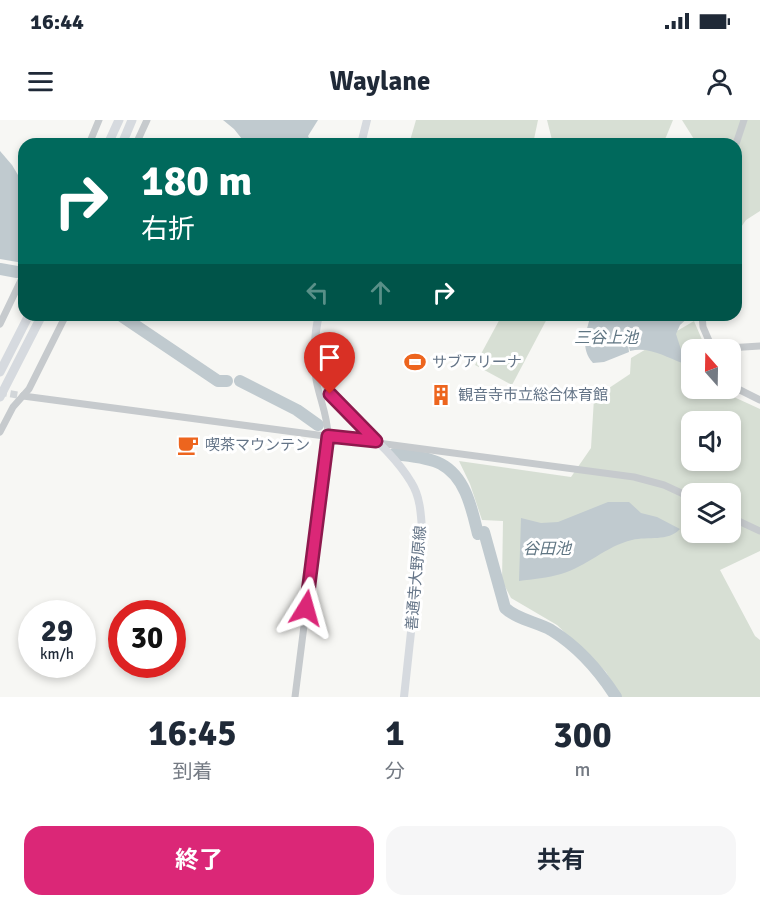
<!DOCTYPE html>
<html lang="ja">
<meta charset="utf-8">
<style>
body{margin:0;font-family:Signika,"Noto Sans JP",sans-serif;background:#f6f6f7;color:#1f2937;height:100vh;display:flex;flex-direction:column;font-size:22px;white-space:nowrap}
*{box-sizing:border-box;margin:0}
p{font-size:20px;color:#747a83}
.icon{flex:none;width:33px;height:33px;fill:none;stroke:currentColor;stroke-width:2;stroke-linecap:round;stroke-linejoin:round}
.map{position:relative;height:577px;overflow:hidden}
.panel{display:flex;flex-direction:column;background:#fff;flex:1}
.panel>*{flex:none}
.top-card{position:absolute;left:18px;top:18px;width:724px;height:183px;border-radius:18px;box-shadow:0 3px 9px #0003;background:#00695c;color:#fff;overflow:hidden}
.needle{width:39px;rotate:340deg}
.fabs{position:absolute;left:681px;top:219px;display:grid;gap:12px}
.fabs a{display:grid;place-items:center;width:60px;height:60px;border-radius:12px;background:#fff;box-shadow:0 3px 9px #0003;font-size:30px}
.speed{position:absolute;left:18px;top:480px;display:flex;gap:12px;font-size:30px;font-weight:700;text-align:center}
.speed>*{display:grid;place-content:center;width:78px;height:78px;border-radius:50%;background:#fff;box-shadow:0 3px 9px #0003;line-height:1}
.speed small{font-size:15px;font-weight:400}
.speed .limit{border:9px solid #d22;background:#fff;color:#111}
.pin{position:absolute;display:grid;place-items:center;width:51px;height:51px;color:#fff;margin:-62px -26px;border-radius:50% 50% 50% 0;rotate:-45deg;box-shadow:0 0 6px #0007}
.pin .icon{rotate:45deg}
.me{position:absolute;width:66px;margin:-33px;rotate:8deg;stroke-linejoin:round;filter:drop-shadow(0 0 4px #0008)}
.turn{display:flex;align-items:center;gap:21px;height:126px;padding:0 24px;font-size:27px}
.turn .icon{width:78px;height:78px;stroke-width:2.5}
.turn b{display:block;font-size:42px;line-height:51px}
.lanes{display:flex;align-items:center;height:57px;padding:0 24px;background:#0003;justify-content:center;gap:30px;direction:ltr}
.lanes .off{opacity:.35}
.eta{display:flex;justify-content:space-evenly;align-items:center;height:102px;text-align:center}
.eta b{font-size:36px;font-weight:700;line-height:42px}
.cta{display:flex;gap:12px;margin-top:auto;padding:12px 24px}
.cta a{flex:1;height:69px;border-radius:18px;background:#db2777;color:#fff;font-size:24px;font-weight:700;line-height:69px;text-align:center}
.cta a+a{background:#f6f6f7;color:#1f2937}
.status{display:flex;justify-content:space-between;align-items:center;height:42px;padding:0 30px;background:#fff;direction:ltr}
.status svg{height:16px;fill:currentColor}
header{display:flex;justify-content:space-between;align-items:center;height:78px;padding:0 24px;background:#fff;font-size:27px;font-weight:700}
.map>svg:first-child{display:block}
.green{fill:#d7dfd4;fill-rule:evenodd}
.water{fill:#c0cacf}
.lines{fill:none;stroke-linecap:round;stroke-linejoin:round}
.river{stroke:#c0cacf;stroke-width:12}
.minor-tunnel{stroke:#d2d6d9;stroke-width:7;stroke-dasharray:7 3.5;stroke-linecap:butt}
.minor{stroke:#c6cacd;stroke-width:7}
.major{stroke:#d6dadf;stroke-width:8}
.highway{stroke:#d6dadf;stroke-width:9}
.route-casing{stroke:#8e194d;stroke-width:15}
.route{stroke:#db2777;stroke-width:10}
.labels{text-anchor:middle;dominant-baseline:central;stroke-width:6;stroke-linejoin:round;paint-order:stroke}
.poi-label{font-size:15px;fill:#647487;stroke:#fff;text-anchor:start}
.street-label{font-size:15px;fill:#647487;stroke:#fff}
.water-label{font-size:16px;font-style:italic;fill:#607683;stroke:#fff}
</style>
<div class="status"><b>16:44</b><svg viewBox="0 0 49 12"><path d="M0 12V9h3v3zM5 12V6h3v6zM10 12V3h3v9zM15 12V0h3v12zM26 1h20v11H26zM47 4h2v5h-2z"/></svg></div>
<header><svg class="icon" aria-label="menu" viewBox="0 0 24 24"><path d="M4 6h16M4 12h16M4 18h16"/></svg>Waylane<svg class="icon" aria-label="person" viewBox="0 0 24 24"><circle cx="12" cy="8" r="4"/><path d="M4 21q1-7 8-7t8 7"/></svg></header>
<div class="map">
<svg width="760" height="577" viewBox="0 0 760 577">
<rect width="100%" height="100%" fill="#f7f7f4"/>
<!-- green -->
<g class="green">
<path d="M416,0H538L533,24H409Z"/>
<path d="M547,0H673L666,17L662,24H553Z"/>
<path d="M682,0H760V91L746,100L737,113L736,24H697Z"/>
<path d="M502,195H549L512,265L475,245Z"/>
<path d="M694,201L706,229L692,230V268L721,269L723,272L760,289V431L720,450L755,516L760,520V577H620L606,552L557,505L511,478L502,461L503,401L482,400L470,364L459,341L571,357L591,328L594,278L630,254L631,238ZM692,302H730V340H692ZM692,374H730V412H692Z"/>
</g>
<!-- water -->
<g class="water">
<path d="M223,0H318L308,16L311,22L309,24H246L234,9Z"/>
<path d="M0,31L12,45L24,65L23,143L0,139Z"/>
<path d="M591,195H691L680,205L676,214L685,242L682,243C666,237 649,226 630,231L628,223L629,232L604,242L593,243C580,229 586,211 591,195Z"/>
<path d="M608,382H629L641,393L657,397L680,409C668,422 648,416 632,420C606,426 586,447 561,454C548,458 533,459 519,461L521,398L541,403L558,402Z"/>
</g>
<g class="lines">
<!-- river -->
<g class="river">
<path d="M0,149L17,152"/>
<path d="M120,195L218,261H227"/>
<path d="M240,261L297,290L318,305"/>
<path d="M394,334C409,336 428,337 441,344C466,357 472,390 478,414"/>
<path d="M484,412L505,488C518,500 537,502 551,510C577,526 600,552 616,577"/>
</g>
<!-- minor-tunnel -->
<path class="minor-tunnel" d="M0,272L23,276"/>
<!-- minor -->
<g class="minor">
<path d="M89,24L99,0"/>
<path d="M136,24L147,0"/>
<path d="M736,24L744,0"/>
<path d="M702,195L703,207L713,230"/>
<path d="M0,204L24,154"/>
<path d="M712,229L760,226"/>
<path d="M730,265L760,280"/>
<path d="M23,276L634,357L664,365L692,378"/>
<path d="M0,312L13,287L29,269L66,195"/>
<path d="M730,397L760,411"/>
<path d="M295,577L328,316C328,290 313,267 315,242"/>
</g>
<!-- major -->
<g class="major">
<path d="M361,24L367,0"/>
<path d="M319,195C297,284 373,299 411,362C420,376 421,393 422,410L404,577"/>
</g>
<!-- highway -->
<g class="highway">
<path d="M108,24L119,0"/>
<path d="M122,24L132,0"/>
<path d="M0,252L29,195"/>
<path d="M0,277L42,195"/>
</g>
</g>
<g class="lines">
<defs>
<path id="route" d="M306,488L328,316L376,321L330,274"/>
</defs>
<!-- route casing -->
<use href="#route" class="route-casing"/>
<!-- route -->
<use href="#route" class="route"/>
</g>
<!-- icons -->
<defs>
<symbol id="stadium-bare" viewBox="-9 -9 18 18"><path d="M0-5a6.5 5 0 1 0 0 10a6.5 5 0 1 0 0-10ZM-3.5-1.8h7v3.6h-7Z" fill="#ed651e" stroke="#fff" stroke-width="2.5" paint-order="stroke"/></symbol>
<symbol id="building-bare" viewBox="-9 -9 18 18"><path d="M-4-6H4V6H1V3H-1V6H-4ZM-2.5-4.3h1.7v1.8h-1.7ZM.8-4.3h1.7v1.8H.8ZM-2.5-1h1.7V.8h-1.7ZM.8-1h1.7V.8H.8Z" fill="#ed651e" stroke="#fff" stroke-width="2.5" paint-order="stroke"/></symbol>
<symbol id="cafe-bare" viewBox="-9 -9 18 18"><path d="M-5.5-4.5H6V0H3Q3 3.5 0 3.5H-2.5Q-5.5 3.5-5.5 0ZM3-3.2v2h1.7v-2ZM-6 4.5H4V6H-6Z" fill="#ed651e" stroke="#fff" stroke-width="2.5" paint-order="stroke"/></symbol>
</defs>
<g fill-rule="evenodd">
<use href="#stadium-bare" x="400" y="227" width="30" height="30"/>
<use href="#building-bare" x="426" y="260" width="30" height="30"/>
<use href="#cafe-bare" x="173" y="310" width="30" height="30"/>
</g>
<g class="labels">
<!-- poi labels -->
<g class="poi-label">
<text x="432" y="242">サブアリーナ</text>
<text x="458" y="275">観音寺市立総合体育館</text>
<text x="205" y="325">喫茶マウンテン</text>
</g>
<!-- street labels -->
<g class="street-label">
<text transform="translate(416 458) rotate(-85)">善通寺大野原線</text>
</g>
<!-- water labels -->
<g class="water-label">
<text x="606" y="218">三谷上池</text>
<text x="547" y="429">谷田池</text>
</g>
</g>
</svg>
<div class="fabs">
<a><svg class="needle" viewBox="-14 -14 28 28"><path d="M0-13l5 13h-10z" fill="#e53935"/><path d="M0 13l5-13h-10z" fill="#747a83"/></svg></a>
<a><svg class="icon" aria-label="sound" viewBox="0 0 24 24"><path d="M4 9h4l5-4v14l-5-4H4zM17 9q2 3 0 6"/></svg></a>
<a><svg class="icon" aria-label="layers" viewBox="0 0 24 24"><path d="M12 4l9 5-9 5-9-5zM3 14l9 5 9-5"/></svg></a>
</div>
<div class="speed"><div>29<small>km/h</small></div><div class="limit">30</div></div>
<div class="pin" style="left:330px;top:274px;background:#d93025"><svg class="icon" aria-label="arrive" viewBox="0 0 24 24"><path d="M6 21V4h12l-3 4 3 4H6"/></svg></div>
<svg class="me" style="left:306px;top:488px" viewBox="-20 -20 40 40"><path d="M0-17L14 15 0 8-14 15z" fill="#db2777" stroke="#fff" stroke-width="4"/></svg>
<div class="top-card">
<div class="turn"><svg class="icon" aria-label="right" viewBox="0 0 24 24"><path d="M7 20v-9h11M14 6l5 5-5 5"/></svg><div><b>180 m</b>右折</div></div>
<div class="lanes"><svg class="icon off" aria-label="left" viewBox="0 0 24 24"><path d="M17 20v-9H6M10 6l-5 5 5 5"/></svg><svg class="icon off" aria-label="ahead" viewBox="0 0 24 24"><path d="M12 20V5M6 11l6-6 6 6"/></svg><svg class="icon" aria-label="right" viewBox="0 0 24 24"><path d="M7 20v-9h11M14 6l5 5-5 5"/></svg></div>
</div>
</div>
<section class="panel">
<div class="eta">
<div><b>16:45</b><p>到着</p></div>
<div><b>1</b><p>分</p></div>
<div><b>300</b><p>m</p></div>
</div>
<div class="cta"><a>終了</a><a>共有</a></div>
</section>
